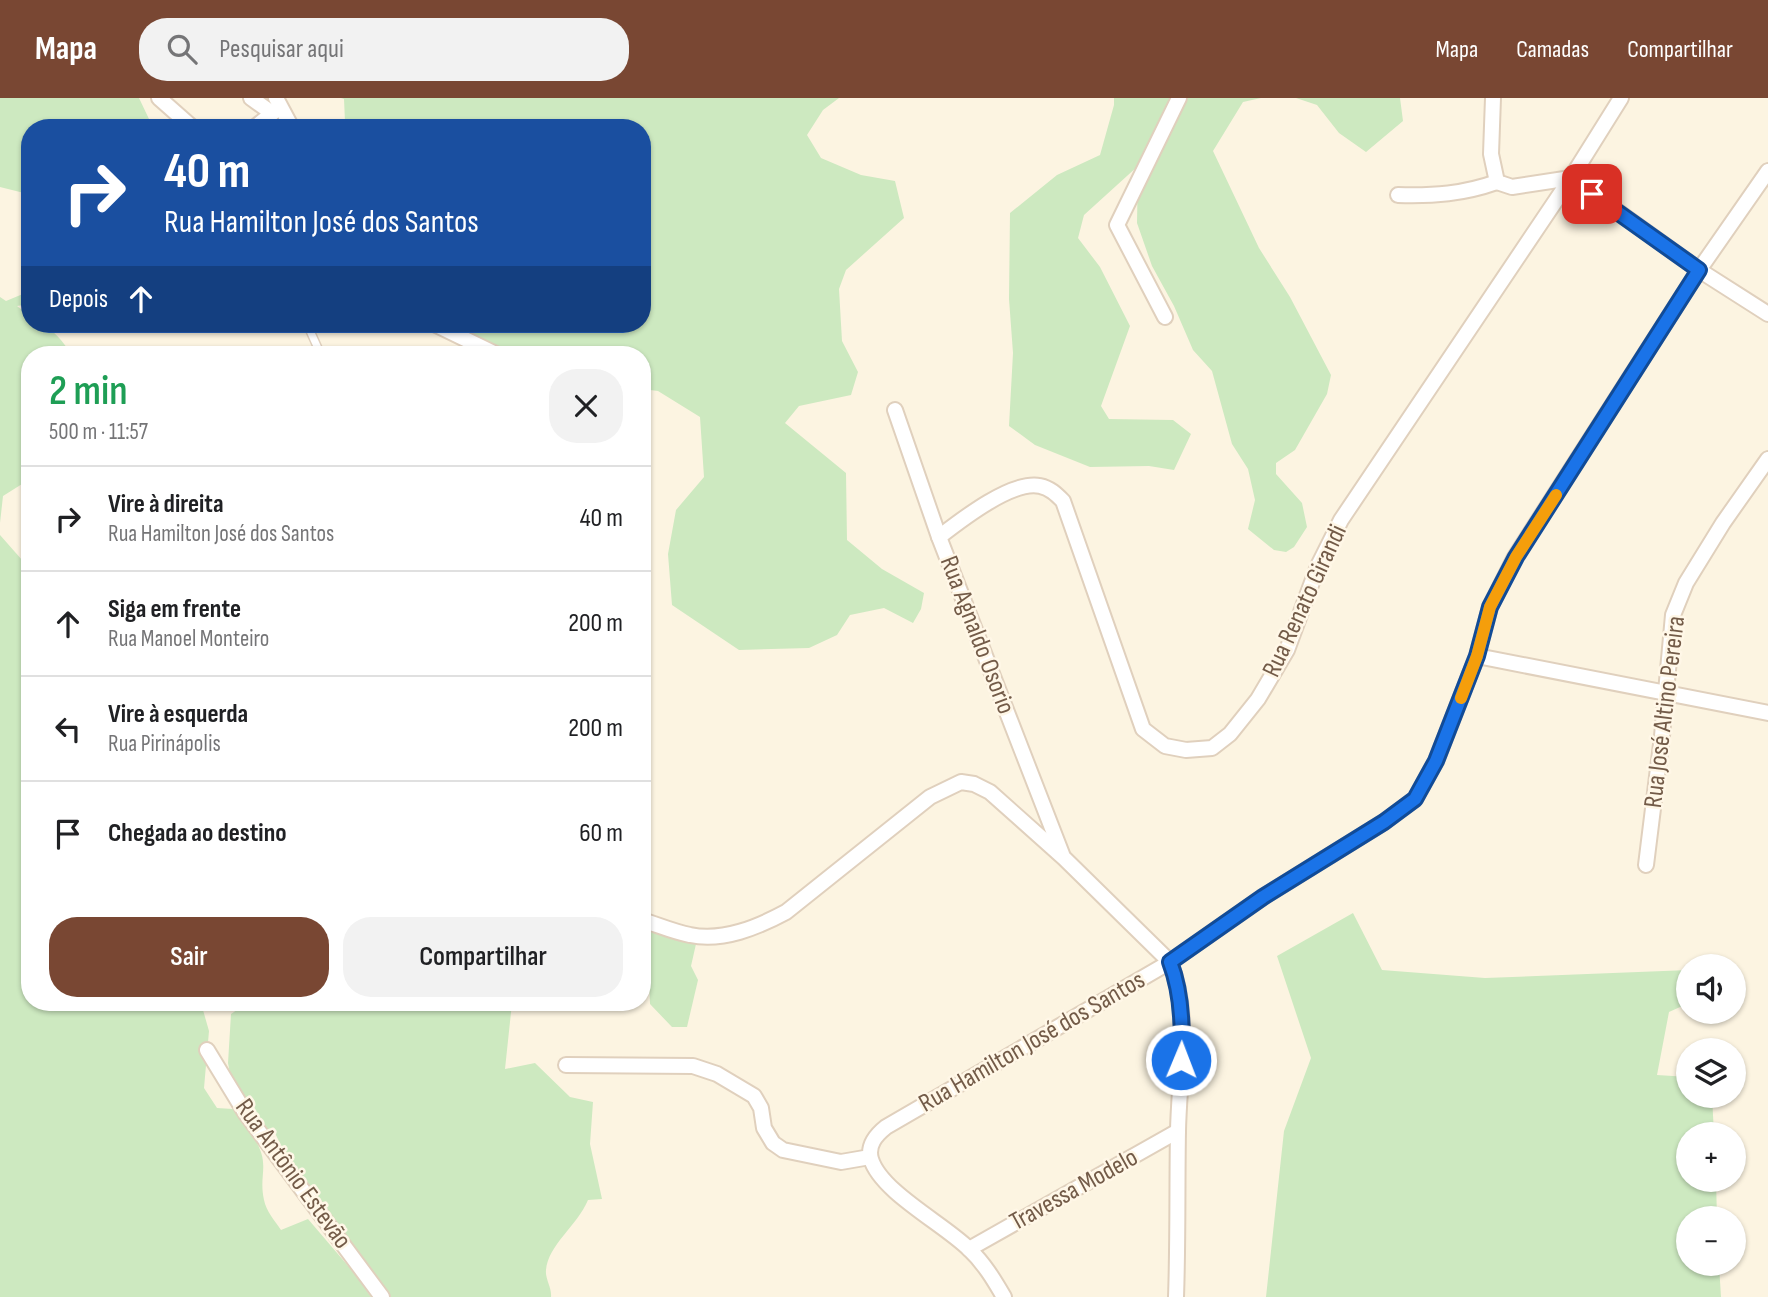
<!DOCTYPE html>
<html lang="pt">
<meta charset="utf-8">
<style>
body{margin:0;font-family:"Sofia Sans Condensed",sans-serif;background:#f2f2f2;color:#202124;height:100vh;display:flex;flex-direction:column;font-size:26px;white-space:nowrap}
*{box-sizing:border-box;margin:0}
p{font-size:23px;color:#757577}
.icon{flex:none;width:38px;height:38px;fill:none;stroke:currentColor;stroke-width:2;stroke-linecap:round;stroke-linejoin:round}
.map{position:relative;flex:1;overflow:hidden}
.sheet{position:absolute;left:21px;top:248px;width:630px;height:665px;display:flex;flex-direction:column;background:#fff;border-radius:28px;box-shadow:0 2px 5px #0004}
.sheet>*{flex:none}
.hud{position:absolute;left:21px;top:21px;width:630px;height:214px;border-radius:28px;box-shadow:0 2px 5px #0004;background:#1a4fa0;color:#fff;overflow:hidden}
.fabs{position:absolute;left:1676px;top:856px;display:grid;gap:14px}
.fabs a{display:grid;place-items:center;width:70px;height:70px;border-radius:50%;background:#fff;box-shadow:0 2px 5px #0004;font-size:35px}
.pin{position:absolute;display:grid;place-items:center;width:60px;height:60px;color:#fff;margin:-30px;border-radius:14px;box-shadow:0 4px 10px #0006}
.me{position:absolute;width:77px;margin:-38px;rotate:1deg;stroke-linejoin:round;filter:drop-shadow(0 0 5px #0008)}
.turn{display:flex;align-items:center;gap:24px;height:147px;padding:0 28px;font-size:32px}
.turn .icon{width:91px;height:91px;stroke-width:2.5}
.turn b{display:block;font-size:49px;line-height:60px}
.then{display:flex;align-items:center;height:66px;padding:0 28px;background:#0003;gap:14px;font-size:26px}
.round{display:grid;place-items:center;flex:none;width:74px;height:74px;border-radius:28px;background:#f2f2f2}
.summary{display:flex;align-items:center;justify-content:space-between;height:119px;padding:0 28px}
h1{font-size:42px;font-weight:600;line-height:52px;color:#1e9e55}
.cta{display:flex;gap:14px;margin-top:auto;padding:14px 28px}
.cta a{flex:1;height:80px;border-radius:28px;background:#794733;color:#fff;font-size:28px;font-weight:600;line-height:80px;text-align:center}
.cta a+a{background:#f2f2f2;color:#202124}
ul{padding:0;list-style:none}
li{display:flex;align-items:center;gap:21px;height:105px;padding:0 28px;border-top:2px solid #e0e0e0}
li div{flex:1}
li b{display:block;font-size:26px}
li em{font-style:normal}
header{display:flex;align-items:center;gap:42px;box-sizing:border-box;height:98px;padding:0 35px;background:#794733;color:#fff}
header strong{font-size:33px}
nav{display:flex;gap:38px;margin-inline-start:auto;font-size:24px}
.search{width:490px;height:63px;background:#f2f2f2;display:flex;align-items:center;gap:18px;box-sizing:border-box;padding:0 24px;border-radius:28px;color:#757577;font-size:26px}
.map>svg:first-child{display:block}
.green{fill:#cde9c0}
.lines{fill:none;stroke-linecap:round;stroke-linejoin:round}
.lane-casing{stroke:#e0d0bd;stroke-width:10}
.street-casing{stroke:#e0d0bd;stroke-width:18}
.lane{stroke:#fff;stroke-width:7}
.street{stroke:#fff;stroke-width:14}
.route-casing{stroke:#114b97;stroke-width:18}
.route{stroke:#1a73e8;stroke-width:12}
.slow{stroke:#f59e0b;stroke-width:12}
.labels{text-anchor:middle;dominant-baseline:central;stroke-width:5;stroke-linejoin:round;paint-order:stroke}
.street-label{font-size:26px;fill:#735b48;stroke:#fff7e7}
</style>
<header>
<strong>Mapa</strong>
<div class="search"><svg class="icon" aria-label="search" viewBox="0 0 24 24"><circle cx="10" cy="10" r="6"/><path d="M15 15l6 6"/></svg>Pesquisar aqui</div>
<nav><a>Mapa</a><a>Camadas</a><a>Compartilhar</a></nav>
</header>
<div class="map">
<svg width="1768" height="1199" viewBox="0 0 1768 1199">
<rect width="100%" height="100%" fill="#fcf4e1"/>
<!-- green -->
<g class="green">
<path d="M0,0H139L149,21L150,30H30V94L24,95L0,89Z"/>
<path d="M341,0H839L823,12L807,37L821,60L861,77L895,83L904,120L846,172L839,191L842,243L858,274L851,297L799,308L785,325L846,375L847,442L882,471L924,495L921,511L913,525L884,510L850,517L837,537L809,550L739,552L672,507L668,456L676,412L704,379L700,319L658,293L642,291V257H514L453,226H642V30H340L345,24L344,1Z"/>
<path d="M1114,0H1261L1243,4L1213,53L1259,150L1290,199L1331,277L1327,296L1295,352L1276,365V376L1302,405L1307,429L1294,449L1286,454L1274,452L1248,431L1255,402L1248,371L1232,346L1212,273L1193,252L1174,208L1152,168L1137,125L1138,68L1084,117L1078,140L1100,169L1130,228L1101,308L1109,321L1173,322L1191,336L1174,372L1149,368L1090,369L1035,347L1009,328L1013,255L1009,201L1010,115L1057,77L1100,57L1114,7Z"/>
<path d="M1296,0H1400L1403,23L1366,54L1339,35L1317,7Z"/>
<path d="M30,193V206L17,208L30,218V226C51,226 61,241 72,257H30V381L3,398L0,425V199L6,203Z"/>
<path d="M0,437L30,471V905H197L203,912L209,933L204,990L217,1010L233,1011L235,1002L228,965L231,916L247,905H512L505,971L535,965L570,999L593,1004L590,1046L602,1101L588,1102C577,1128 548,1147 546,1172C545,1181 552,1190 551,1199H391L293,1072L275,1035L252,1037C272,1066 258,1075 264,1102C266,1113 275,1123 281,1132L308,1121L355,1176L371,1199H0Z"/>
<path d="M1353,815L1382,872L1485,880L1689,872V905L1669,914L1657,977L1689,979V998H1712L1714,1036H1689V1082H1716L1717,1120H1689V1166H1719L1721,1199H1266L1284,1033L1311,960L1277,858Z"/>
<path d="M642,826L696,846L691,868L698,882L687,929H672L650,906L649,881L642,869Z"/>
</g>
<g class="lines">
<defs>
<path id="lane" d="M307,226L321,257"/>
<g id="street">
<path d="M159,0L193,30"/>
<path d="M251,0L272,15"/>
<path d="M276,0L292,30"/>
<path d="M1493,0L1491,56L1497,84L1512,89L1571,80L1699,172L1768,216"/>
<path d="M254,30L280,9"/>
<path d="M1398,97C1434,98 1463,96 1497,84"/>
<path d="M1165,219L1117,127L1179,0"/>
<path d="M434,226L498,257"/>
<path d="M895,312L939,439L1062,756"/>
<path d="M939,439C961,422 1012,382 1040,388C1050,390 1056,396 1063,403L1143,631L1165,648L1186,652L1212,650L1230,636L1258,601L1287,552L1318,468L1341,422L1571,80L1621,0"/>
<path d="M1477,558L1768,615"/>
<path d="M1646,767L1662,638L1673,517L1686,485L1723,425L1768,361"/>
<path d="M642,822C658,827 674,834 690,837C723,844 758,829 786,814L930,699L961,684L974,686L990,694L1064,760L1170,864C1191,917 1179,978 1178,1033C1177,1089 1178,1144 1176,1199"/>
<path d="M207,952L246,1016L382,1199"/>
<path d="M566,967L693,968L717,976L754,998L761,1010L764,1030L773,1045L783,1052L841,1064L870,1059"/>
<path d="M969,1151L1178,1033"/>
<path d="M1004,1199C994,1182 984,1165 969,1151C944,1126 881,1094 871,1061C867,1047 876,1037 886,1029L1170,864L1263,799L1384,724L1415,701L1436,663L1477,558L1490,509L1515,459L1699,172L1768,73"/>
</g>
</defs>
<!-- lane casing -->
<use href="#lane" class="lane-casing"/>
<!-- street casing -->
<use href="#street" class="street-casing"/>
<!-- lane -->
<use href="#lane" class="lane"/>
<!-- street -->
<use href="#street" class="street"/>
</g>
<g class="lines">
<defs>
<path id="route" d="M1181,962C1183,929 1182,895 1170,864L1263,799L1384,724L1415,701L1436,663L1477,558L1490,509L1516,459L1699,172L1592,96"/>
</defs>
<!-- route casing -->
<use href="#route" class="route-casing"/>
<!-- route -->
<use href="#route" class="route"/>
<!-- slow -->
<path class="slow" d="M1461,600L1477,558L1490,509L1516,459L1556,397"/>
</g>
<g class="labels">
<!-- street labels -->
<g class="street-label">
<text transform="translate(1305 503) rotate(-65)">Rua Renato Girandi</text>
<text transform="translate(977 537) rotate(69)">Rua Agnaldo Osorio</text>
<text transform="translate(1665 614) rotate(-83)">Rua José Altino Pereira</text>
<text transform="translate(1032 944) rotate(-30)">Rua Hamilton José dos Santos</text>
<text transform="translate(293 1076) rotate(54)">Rua Antônio Estevão</text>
<text transform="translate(1074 1092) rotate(-29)">Travessa Modelo</text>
</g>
</g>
</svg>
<div class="fabs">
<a><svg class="icon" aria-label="sound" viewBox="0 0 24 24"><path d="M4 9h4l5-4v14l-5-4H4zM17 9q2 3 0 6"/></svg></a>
<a><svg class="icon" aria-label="layers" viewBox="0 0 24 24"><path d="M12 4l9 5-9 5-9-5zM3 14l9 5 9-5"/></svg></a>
<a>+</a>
<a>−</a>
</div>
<div class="pin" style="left:1592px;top:96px;background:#d93025"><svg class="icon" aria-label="arrive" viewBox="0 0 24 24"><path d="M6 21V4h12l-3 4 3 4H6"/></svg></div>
<svg class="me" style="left:1181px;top:962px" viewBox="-20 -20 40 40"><circle r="17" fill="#1a73e8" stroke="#fff" stroke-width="3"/><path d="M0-11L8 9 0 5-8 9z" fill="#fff"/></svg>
<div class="hud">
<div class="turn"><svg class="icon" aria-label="right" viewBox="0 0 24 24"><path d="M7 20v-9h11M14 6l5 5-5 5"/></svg><div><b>40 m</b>Rua Hamilton José dos Santos</div></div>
<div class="then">Depois<svg class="icon" aria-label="ahead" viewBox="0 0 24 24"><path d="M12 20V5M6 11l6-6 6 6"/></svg></div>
</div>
<section class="sheet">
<div class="summary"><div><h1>2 min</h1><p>500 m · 11:57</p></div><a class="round"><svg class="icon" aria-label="close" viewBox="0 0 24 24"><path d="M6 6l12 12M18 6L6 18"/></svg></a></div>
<ul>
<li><svg class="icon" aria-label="right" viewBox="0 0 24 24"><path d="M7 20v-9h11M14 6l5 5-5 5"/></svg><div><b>Vire à direita</b><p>Rua Hamilton José dos Santos</p></div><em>40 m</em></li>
<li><svg class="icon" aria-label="ahead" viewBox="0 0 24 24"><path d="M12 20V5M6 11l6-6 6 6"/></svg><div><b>Siga em frente</b><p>Rua Manoel Monteiro</p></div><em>200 m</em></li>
<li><svg class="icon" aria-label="left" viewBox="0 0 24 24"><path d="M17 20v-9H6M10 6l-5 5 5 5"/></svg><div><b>Vire à esquerda</b><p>Rua Pirinápolis</p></div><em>200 m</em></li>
<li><svg class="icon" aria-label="arrive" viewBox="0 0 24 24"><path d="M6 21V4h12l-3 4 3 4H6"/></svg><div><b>Chegada ao destino</b></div><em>60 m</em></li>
</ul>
<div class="cta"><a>Sair</a><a>Compartilhar</a></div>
</section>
</div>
